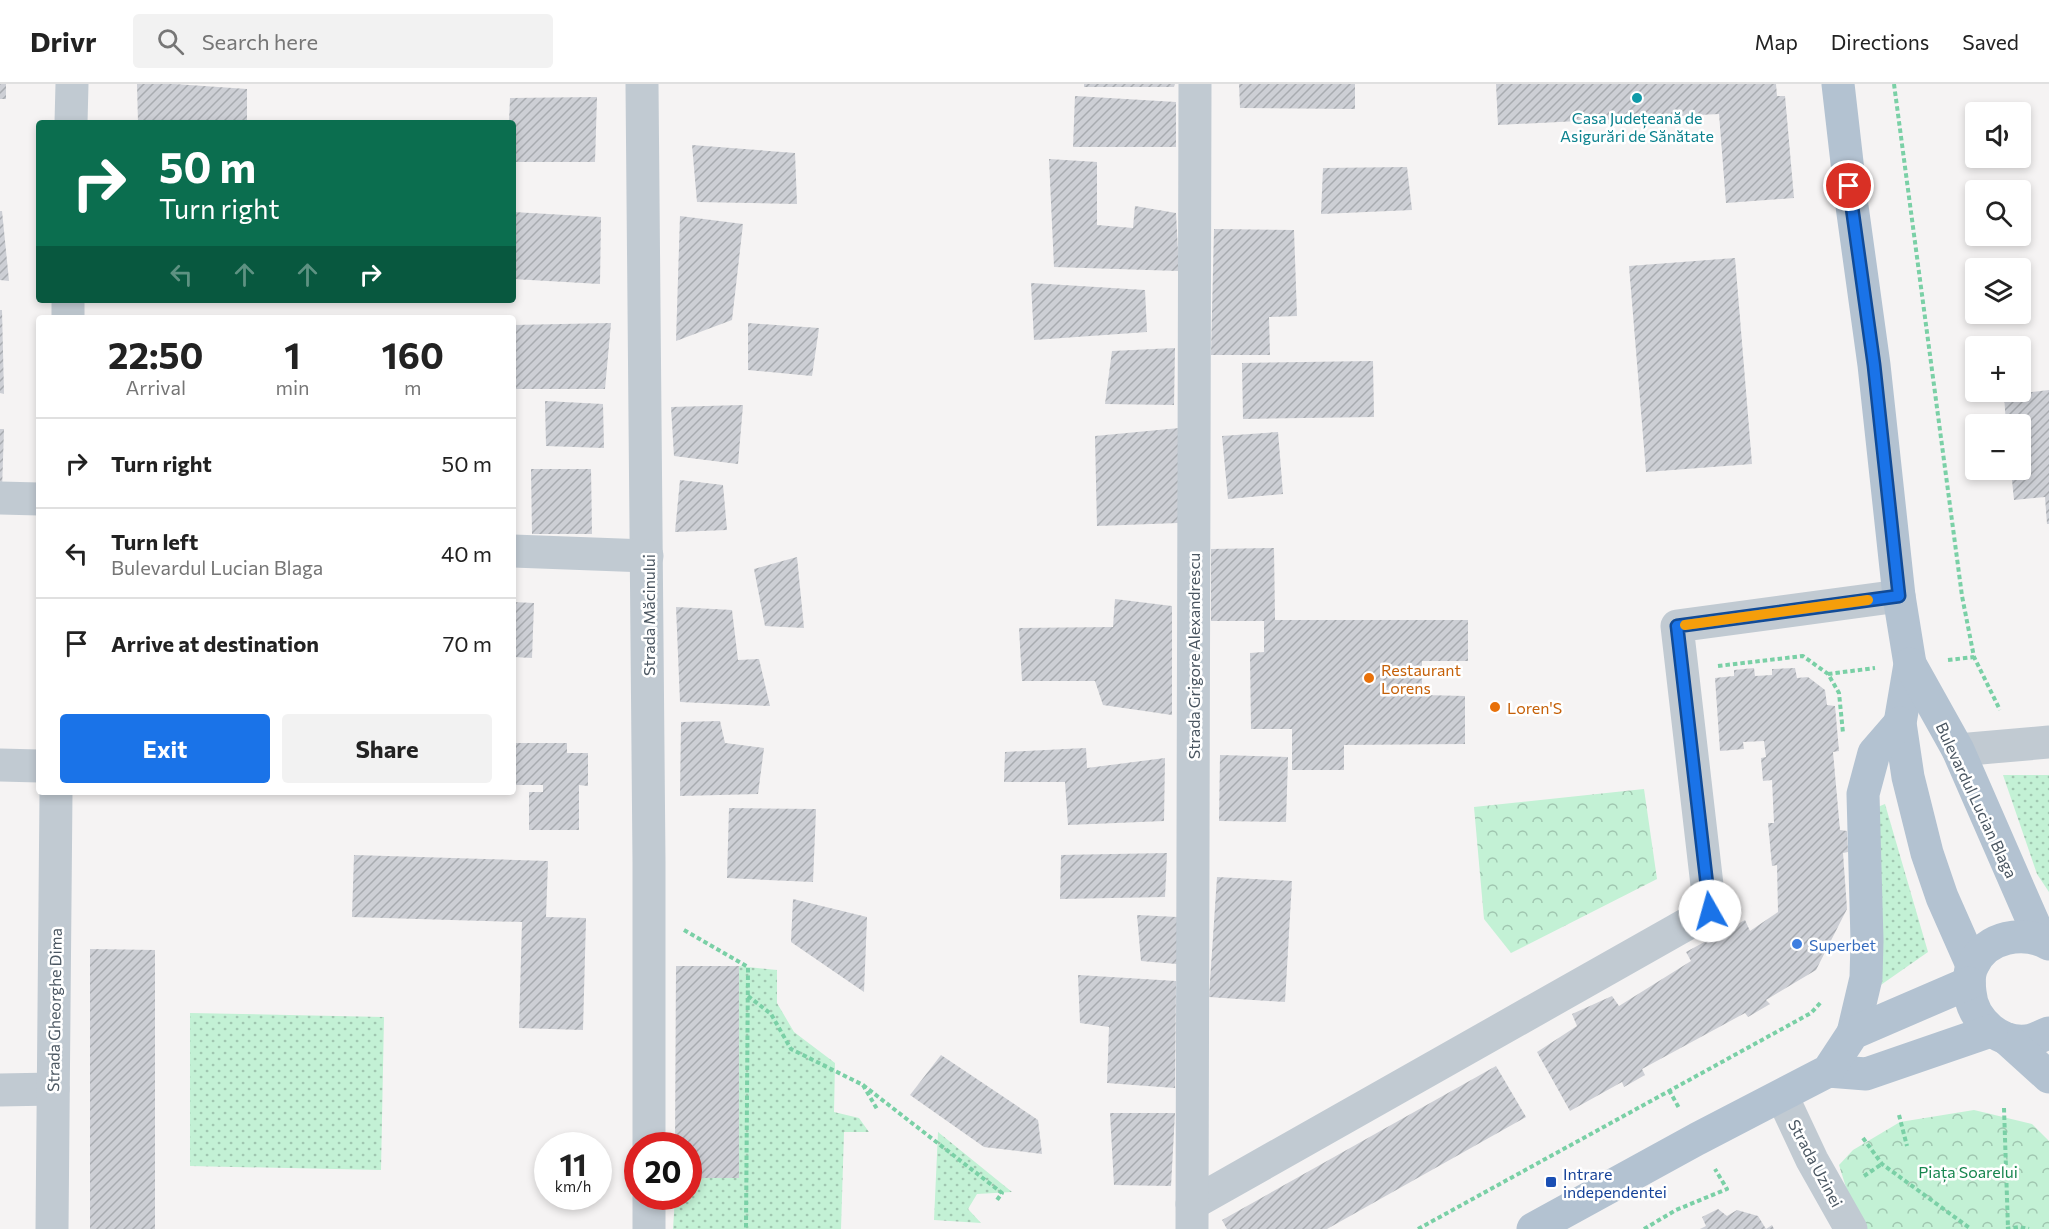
<!DOCTYPE html>
<meta charset="utf-8">
<style>
body{margin:0;font-family:Commissioner,sans-serif;background:#f2f2f2;color:#222;height:100vh;display:flex;flex-direction:column;font-size:22px;white-space:nowrap}
*{box-sizing:border-box;margin:0}
p{font-size:20px;color:#767676}
.icon{flex:none;width:33px;height:33px;fill:none;stroke:currentColor;stroke-width:2;stroke-linecap:round;stroke-linejoin:round}
.map{position:relative;flex:1;overflow:hidden}
.drawer{position:absolute;left:36px;top:231px;width:480px;height:480px;display:flex;flex-direction:column;background:#fff;border-radius:6px;box-shadow:0 3px 9px #0003}
.drawer>*{flex:none}
.banner{position:absolute;left:36px;top:36px;width:480px;height:183px;border-radius:6px;box-shadow:0 3px 9px #0003;background:#0b6e4f;color:#fff;overflow:hidden}
.tools{position:absolute;left:1965px;top:18px;display:grid;gap:12px}
.tools a{display:grid;place-items:center;width:66px;height:66px;border-radius:6px;background:#fff;box-shadow:0 3px 9px #0003;font-size:30px}
.speed{position:absolute;left:534px;top:1048px;display:flex;gap:12px;font-size:30px;font-weight:700;text-align:center}
.speed>*{display:grid;place-content:center;width:78px;height:78px;border-radius:50%;background:#fff;box-shadow:0 3px 9px #0003;line-height:1}
.speed small{font-size:15px;font-weight:400}
.speed .limit{border:9px solid #d22;background:#fff;color:#111}
.pin{position:absolute;display:grid;place-items:center;width:51px;height:51px;color:#fff;margin:-26px;border:3px solid #fff;border-radius:50%;box-shadow:0 2px 6px #0007}
.me{position:absolute;width:66px;margin:-33px;rotate:353deg;stroke-linejoin:round;filter:drop-shadow(0 0 4px #0008)}
.turn{display:flex;align-items:center;gap:21px;height:126px;padding:0 24px;font-size:27px}
.turn .icon{width:78px;height:78px;stroke-width:2.5}
.turn b{display:block;font-size:42px;line-height:51px}
.lanes{display:flex;align-items:center;height:57px;padding:0 24px;background:#0003;justify-content:center;gap:30px;direction:ltr}
.lanes .off{opacity:.35}
.eta{display:flex;justify-content:space-evenly;align-items:center;height:102px;text-align:center}
.eta b{font-size:36px;font-weight:700;line-height:42px}
.button{display:flex;gap:12px;margin-top:auto;padding:12px 24px}
.button a{flex:1;height:69px;border-radius:6px;background:#1a73e8;color:#fff;font-size:24px;font-weight:700;line-height:69px;text-align:center}
.button a+a{background:#f2f2f2;color:#222}
ul{padding:0;list-style:none}
li{display:flex;align-items:center;gap:18px;height:90px;padding:0 24px;border-top:2px solid #e0e0e0}
li div{flex:1}
li b{display:block;font-size:22px}
li em{font-style:normal}
header{display:flex;align-items:center;gap:36px;box-sizing:border-box;height:84px;padding:0 30px;background:#fff;border-bottom:2px solid #e0e0e0}
header strong{font-size:28px}
nav{display:flex;gap:33px;margin-inline-start:auto;font-size:21px}
.search{width:420px;height:54px;background:#f2f2f2;display:flex;align-items:center;gap:15px;box-sizing:border-box;padding:0 21px;border-radius:6px;color:#767676;font-size:22px}
.map>svg:first-child{display:block}
.grass{fill:url(#grass-dots)}
.forest{fill:url(#forest-crowns)}
.building{fill:url(#building-hatch)}
.lines{fill:none;stroke-linecap:round;stroke-linejoin:round}
.path{stroke:#7ad0a6;stroke-width:4;stroke-dasharray:4.5 3;stroke-linecap:butt}
.minor{stroke:#c1cad2;stroke-width:33}
.major{stroke:#b3c2d1;stroke-width:33}
.route-casing{stroke:#114b97;stroke-width:15}
.route{stroke:#1a73e8;stroke-width:10}
.slow{stroke:#f59e0b;stroke-width:10}
.culture-dot{fill:#0f9aa8;stroke:#fff;stroke-width:2}
.food-dot{fill:#e8710a;stroke:#fff;stroke-width:2}
.shop-dot{fill:#3f7fe0;stroke:#fff;stroke-width:2}
.transit-dot{fill:#1a4fb4;stroke:#fff;stroke-width:2}
.labels{text-anchor:middle;dominant-baseline:central;stroke-width:5;stroke-linejoin:round;paint-order:stroke}
.culture-label{font-size:16px;fill:#0d838f;stroke:#fff}
.street-label{font-size:16px;fill:#4a5661;stroke:#fff}
.food-label{font-size:16px;fill:#c56008;stroke:#fff;text-anchor:start}
.shop-label{font-size:16px;fill:#366cbe;stroke:#fff;text-anchor:start}
.park-label{font-size:16px;fill:#17864f;stroke:#fff}
.transit-label{font-size:16px;fill:#164399;stroke:#fff;text-anchor:start}
</style>
<header>
<strong>Drivr</strong>
<div class="search"><svg class="icon" aria-label="search" viewBox="0 0 24 24"><circle cx="10" cy="10" r="6"/><path d="M15 15l6 6"/></svg>Search here</div>
<nav><a>Map</a><a>Directions</a><a>Saved</a></nav>
</header>
<div class="map">
<svg width="2049" height="1145" viewBox="0 0 2049 1145">
<defs>
<pattern id="grass-dots" width="8" height="8" patternUnits="userSpaceOnUse" patternTransform="scale(1.5)"><rect width="8" height="8" fill="#c3f1d5"/><path d="M2 2h.1M6 6h.1" fill="none" stroke="#a0c6b0" stroke-width="1.8" stroke-linecap="round"/></pattern>
<pattern id="forest-crowns" width="20" height="18" patternUnits="userSpaceOnUse" patternTransform="scale(1.5)"><rect width="20" height="18" fill="#c3f1d5"/><path d="M2 6a3 3 0 1 1 6 0M12 15a3 3 0 1 1 6 0" fill="none" stroke="#a0c6b0"/></pattern>
<pattern id="building-hatch" width="6" height="6" patternUnits="userSpaceOnUse" patternTransform="scale(1.5)"><rect width="6" height="6" fill="#cdcfd5"/><path d="M-1 1l2-2M0 6l6-6M5 7l2-2" fill="none" stroke="#a8abb0"/></pattern>
</defs>
<rect width="100%" height="100%" fill="#f5f3f3"/>
<!-- grass -->
<g class="grass">
<path d="M2003,691H2049V808L2037,790Z"/>
<path d="M1885,720L1928,868L1875,905V724Z"/>
<path d="M739,882L777,886V919L794,948L835,979L834,1028L859,1034L869,1048H844L841,1145H673L675,1113H688L689,1094H739Z"/>
<path d="M190,929L384,933L381,1086L190,1082Z"/>
<path d="M938,1048L1012,1108L977,1110L968,1125L981,1139L934,1136Z"/>
</g>
<!-- forest -->
<g class="forest">
<path d="M1644,705L1657,795L1511,869L1484,835L1474,723Z"/>
<path d="M1974,1026L2032,1040L2049,1057V1145H1859L1839,1081L1853,1066L1900,1038Z"/>
</g>
<!-- building -->
<g class="building">
<rect x="0" y="0" width="6" height="15"/>
<path d="M137,0H175L247,5V39H138Z"/>
<path d="M1084,0H1175L1174,3H1084Z"/>
<path d="M1239,0H1355V25L1240,24Z"/>
<path d="M1496,0H1776L1777,12H1785L1794,114L1726,119L1719,30L1498,41Z"/>
<path d="M1075,12L1176,18V63H1073Z"/>
<path d="M597,13L595,78H513V39H509L510,14Z"/>
<path d="M692,61L795,69L797,120L697,118Z"/>
<path d="M1049,75L1097,78V141L1133,144L1135,122L1176,129L1179,187L1054,183Z"/>
<path d="M1407,83L1412,126L1321,130L1323,84Z"/>
<path d="M0,127H2L9,197L0,196Z"/>
<path d="M513,128L601,133L600,200L513,195Z"/>
<path d="M680,132L743,140L732,236L676,257Z"/>
<path d="M1214,145L1294,146L1297,232L1269,233L1270,271H1211Z"/>
<path d="M1735,174L1752,380L1646,388L1629,182Z"/>
<path d="M1031,199L1145,206L1147,248L1034,256Z"/>
<path d="M0,226H2L4,310L0,309Z"/>
<path d="M132,231L178,232V234H132Z"/>
<path d="M611,239L605,305H513V241Z"/>
<path d="M748,239L819,244L812,292L748,286Z"/>
<path d="M1175,264L1174,321L1105,320L1112,267Z"/>
<path d="M1373,277L1374,333L1243,335L1242,279Z"/>
<path d="M2049,306V440H2047L2045,413L2014,416L2011,386H2020V340H2006L2004,311Z"/>
<path d="M545,317L603,320L604,364L546,362Z"/>
<path d="M743,321L738,380L674,372L671,323Z"/>
<path d="M1190,343L1178,439L1097,442L1095,352Z"/>
<path d="M0,345H4L2,406L0,405Z"/>
<path d="M1278,348L1283,410L1228,415L1222,352Z"/>
<path d="M531,385H591L592,450H532Z"/>
<path d="M680,396L723,401L727,446L675,448Z"/>
<path d="M1274,464L1275,536H1468V577H1422V611L1465,612V660L1344,661V686H1292V645H1251L1250,569L1264,568V537H1211V465Z"/>
<path d="M797,473L804,544L765,542L754,485Z"/>
<path d="M1115,515L1172,522V631L1103,621L1095,597H1022L1019,544L1113,543Z"/>
<path d="M513,518L534,519L532,574L513,573Z"/>
<path d="M676,523L732,526L738,576L759,575L770,622L680,618Z"/>
<path d="M1754,584L1755,592L1772,591V585L1795,584L1797,594L1808,593L1825,606L1827,621L1835,622L1839,667L1833,668L1840,746L1847,747L1848,768L1843,769L1847,825L1816,886L1766,916L1770,920L1748,933L1745,929L1642,985L1645,991L1624,1003L1622,998L1570,1027L1537,968L1577,942L1572,930L1612,912L1619,922L1691,877L1686,868L1745,836L1750,847L1778,828L1777,781L1772,782L1768,739H1774L1772,696L1763,697L1761,674L1766,673L1764,657L1743,658L1744,665L1720,667L1715,594L1734,592V586Z"/>
<path d="M720,637L725,659L764,664L758,710L680,712L681,638Z"/>
<path d="M513,659H567V669H588V702L579,701V746H529V708H543V701H513Z"/>
<path d="M1086,664L1087,684L1165,674L1164,737L1068,741L1065,698H1004L1005,668Z"/>
<path d="M1220,671L1288,673L1286,738L1219,737Z"/>
<path d="M729,724L816,725L813,798L727,794Z"/>
<path d="M1167,769L1165,813L1060,815L1061,771Z"/>
<path d="M354,771L548,777L546,833L586,834L583,946L519,944L522,838L352,833Z"/>
<path d="M1217,793L1292,797L1285,918L1209,913Z"/>
<path d="M793,815L867,833L864,908L791,858Z"/>
<path d="M1137,831L1177,833V880L1141,877Z"/>
<path d="M90,865L155,866V1145H90Z"/>
<path d="M676,882H739V1094H688V1062H675Z"/>
<path d="M1078,891L1176,897L1175,1004L1107,999L1109,943L1080,939Z"/>
<path d="M941,971L1038,1036L1042,1070L984,1063L910,1011Z"/>
<path d="M1496,982L1526,1033L1327,1145H1227L1222,1136Z"/>
<path d="M1110,1029H1175L1171,1102L1114,1101Z"/>
<path d="M1718,1125L1727,1132L1737,1126L1758,1132L1766,1145L1772,1141L1774,1145H1700L1706,1142L1702,1133Z"/>
</g>
<g class="lines">
<!-- path -->
<g class="path">
<path d="M1894,0L1962,512L1974,573L2000,626"/>
<path d="M1948,576L1974,573"/>
<path d="M1718,582L1803,572L1828,590L1839,609L1843,649"/>
<path d="M1828,590L1875,584"/>
<path d="M684,846L748,883L746,1145"/>
<path d="M748,912L771,930L791,965L863,1001L877,1025"/>
<path d="M863,1001L1002,1109L997,1116"/>
<path d="M1669,1006L1679,1024"/>
<path d="M2004,1024L2008,1144"/>
<path d="M1899,1031L1907,1062"/>
<path d="M1863,1054L1882,1080L1971,1145"/>
<path d="M1864,1092L1882,1080"/>
<path d="M1418,1145L1811,929L1822,917"/>
<path d="M1644,1145L1676,1126L1727,1105L1715,1085"/>
<path d="M2006,1145L2019,1143L2029,1145"/>
</g>
<!-- minor -->
<g class="minor">
<path d="M642,0L649,779V1062"/>
<path d="M71,39L72,0"/>
<path d="M68,234V216"/>
<path d="M0,414L39,415"/>
<path d="M513,467L647,472"/>
<path d="M1958,666L2049,658"/>
<path d="M0,681L39,682"/>
<path d="M0,1006L53,1005"/>
<path d="M1782,1012L1812,1076L1851,1145"/>
<path d="M1192,1120L1710,827L1677,542L1899,512"/>
<path d="M52,1145L56,708"/>
<path d="M649,1145V1113"/>
<path d="M1192,1145L1195,0"/>
</g>
<!-- major -->
<g class="major">
<path d="M1838,0L1852,122L1874,281L1899,512L1910,580L1900,639L1908,693L1927,769L1942,813L1972,881"/>
<path d="M1910,580L1958,666L2040,854"/>
<path d="M2049,860C2024,846 1986,852 1973,881C1969,888 1969,900 1970,908C1972,937 2002,963 2032,956C2038,954 2043,951 2049,949"/>
<path d="M1853,949L1866,894L1867,857L1863,710L1874,669L1900,639"/>
<path d="M2007,955L2049,993"/>
<path d="M1828,987L1866,990L1991,947"/>
<path d="M1533,1145L1697,1055L1828,987L1853,949L1969,899"/>
</g>
</g>
<g class="lines">
<defs>
<path id="route" d="M1710,827L1677,542L1899,512L1874,281L1849,102"/>
</defs>
<!-- route casing -->
<use href="#route" class="route-casing"/>
<!-- route -->
<use href="#route" class="route"/>
<!-- slow -->
<path class="slow" d="M1685,541L1868,516"/>
</g>
<!-- markers -->
<circle class="culture-dot" cx="1637" cy="14" r="6"/>
<g class="food-dot">
<circle cx="1369" cy="594" r="6"/>
<circle cx="1495" cy="623" r="6"/>
</g>
<circle class="shop-dot" cx="1797" cy="860" r="6"/>
<rect class="transit-dot" x="1545" y="1092" width="12" height="12" rx="3"/>
<g class="labels">
<!-- culture labels -->
<g class="culture-label">
<text x="1637" y="33">Casa Județeană de<tspan x="1637" dy="18">Asigurări de Sănătate</tspan></text>
</g>
<!-- street labels -->
<g class="street-label">
<text transform="translate(648 531) rotate(-90)">Strada Măcinului</text>
<text transform="translate(1193 572) rotate(-90)">Strada Grigore Alexandrescu</text>
<text transform="translate(1977 716) rotate(65)">Bulevardul Lucian Blaga</text>
<text transform="translate(54 926) rotate(-89)">Strada Gheorghe Dima</text>
<text transform="translate(1816 1079) rotate(62)">Strada Uzinei</text>
</g>
<!-- food labels -->
<g class="food-label">
<text x="1381" y="585">Restaurant<tspan x="1381" dy="18">Lorens</tspan></text>
<text x="1507" y="623">Loren'S</text>
</g>
<!-- shop labels -->
<g class="shop-label">
<text x="1809" y="860">Superbet</text>
</g>
<!-- park labels -->
<g class="park-label">
<text x="1968" y="1087">Piața Soarelui</text>
</g>
<!-- transit labels -->
<g class="transit-label">
<text x="1563" y="1089">Intrare<tspan x="1563" dy="18">independentei</tspan></text>
</g>
</g>
</svg>
<div class="tools">
<a><svg class="icon" aria-label="sound" viewBox="0 0 24 24"><path d="M4 9h4l5-4v14l-5-4H4zM17 9q2 3 0 6"/></svg></a>
<a><svg class="icon" aria-label="search" viewBox="0 0 24 24"><circle cx="10" cy="10" r="6"/><path d="M15 15l6 6"/></svg></a>
<a><svg class="icon" aria-label="layers" viewBox="0 0 24 24"><path d="M12 4l9 5-9 5-9-5zM3 14l9 5 9-5"/></svg></a>
<a>+</a>
<a>−</a>
</div>
<div class="speed"><div>11<small>km/h</small></div><div class="limit">20</div></div>
<div class="pin" style="left:1849px;top:102px;background:#d93025"><svg class="icon" aria-label="arrive" viewBox="0 0 24 24"><path d="M6 21V4h12l-3 4 3 4H6"/></svg></div>
<svg class="me" style="left:1710px;top:827px" viewBox="-20 -20 40 40"><circle r="19" fill="#fff"/><path d="M0-13L10 11 0 6-10 11z" fill="#1a73e8"/></svg>
<div class="banner">
<div class="turn"><svg class="icon" aria-label="right" viewBox="0 0 24 24"><path d="M7 20v-9h11M14 6l5 5-5 5"/></svg><div><b>50 m</b>Turn right</div></div>
<div class="lanes"><svg class="icon off" aria-label="left" viewBox="0 0 24 24"><path d="M17 20v-9H6M10 6l-5 5 5 5"/></svg><svg class="icon off" aria-label="ahead" viewBox="0 0 24 24"><path d="M12 20V5M6 11l6-6 6 6"/></svg><svg class="icon off" aria-label="ahead" viewBox="0 0 24 24"><path d="M12 20V5M6 11l6-6 6 6"/></svg><svg class="icon" aria-label="right" viewBox="0 0 24 24"><path d="M7 20v-9h11M14 6l5 5-5 5"/></svg></div>
</div>
<section class="drawer">
<div class="eta">
<div><b>22:50</b><p>Arrival</p></div>
<div><b>1</b><p>min</p></div>
<div><b>160</b><p>m</p></div>
</div>
<ul>
<li><svg class="icon" aria-label="right" viewBox="0 0 24 24"><path d="M7 20v-9h11M14 6l5 5-5 5"/></svg><div><b>Turn right</b></div><em>50 m</em></li>
<li><svg class="icon" aria-label="left" viewBox="0 0 24 24"><path d="M17 20v-9H6M10 6l-5 5 5 5"/></svg><div><b>Turn left</b><p>Bulevardul Lucian Blaga</p></div><em>40 m</em></li>
<li><svg class="icon" aria-label="arrive" viewBox="0 0 24 24"><path d="M6 21V4h12l-3 4 3 4H6"/></svg><div><b>Arrive at destination</b></div><em>70 m</em></li>
</ul>
<div class="button"><a>Exit</a><a>Share</a></div>
</section>
</div>
